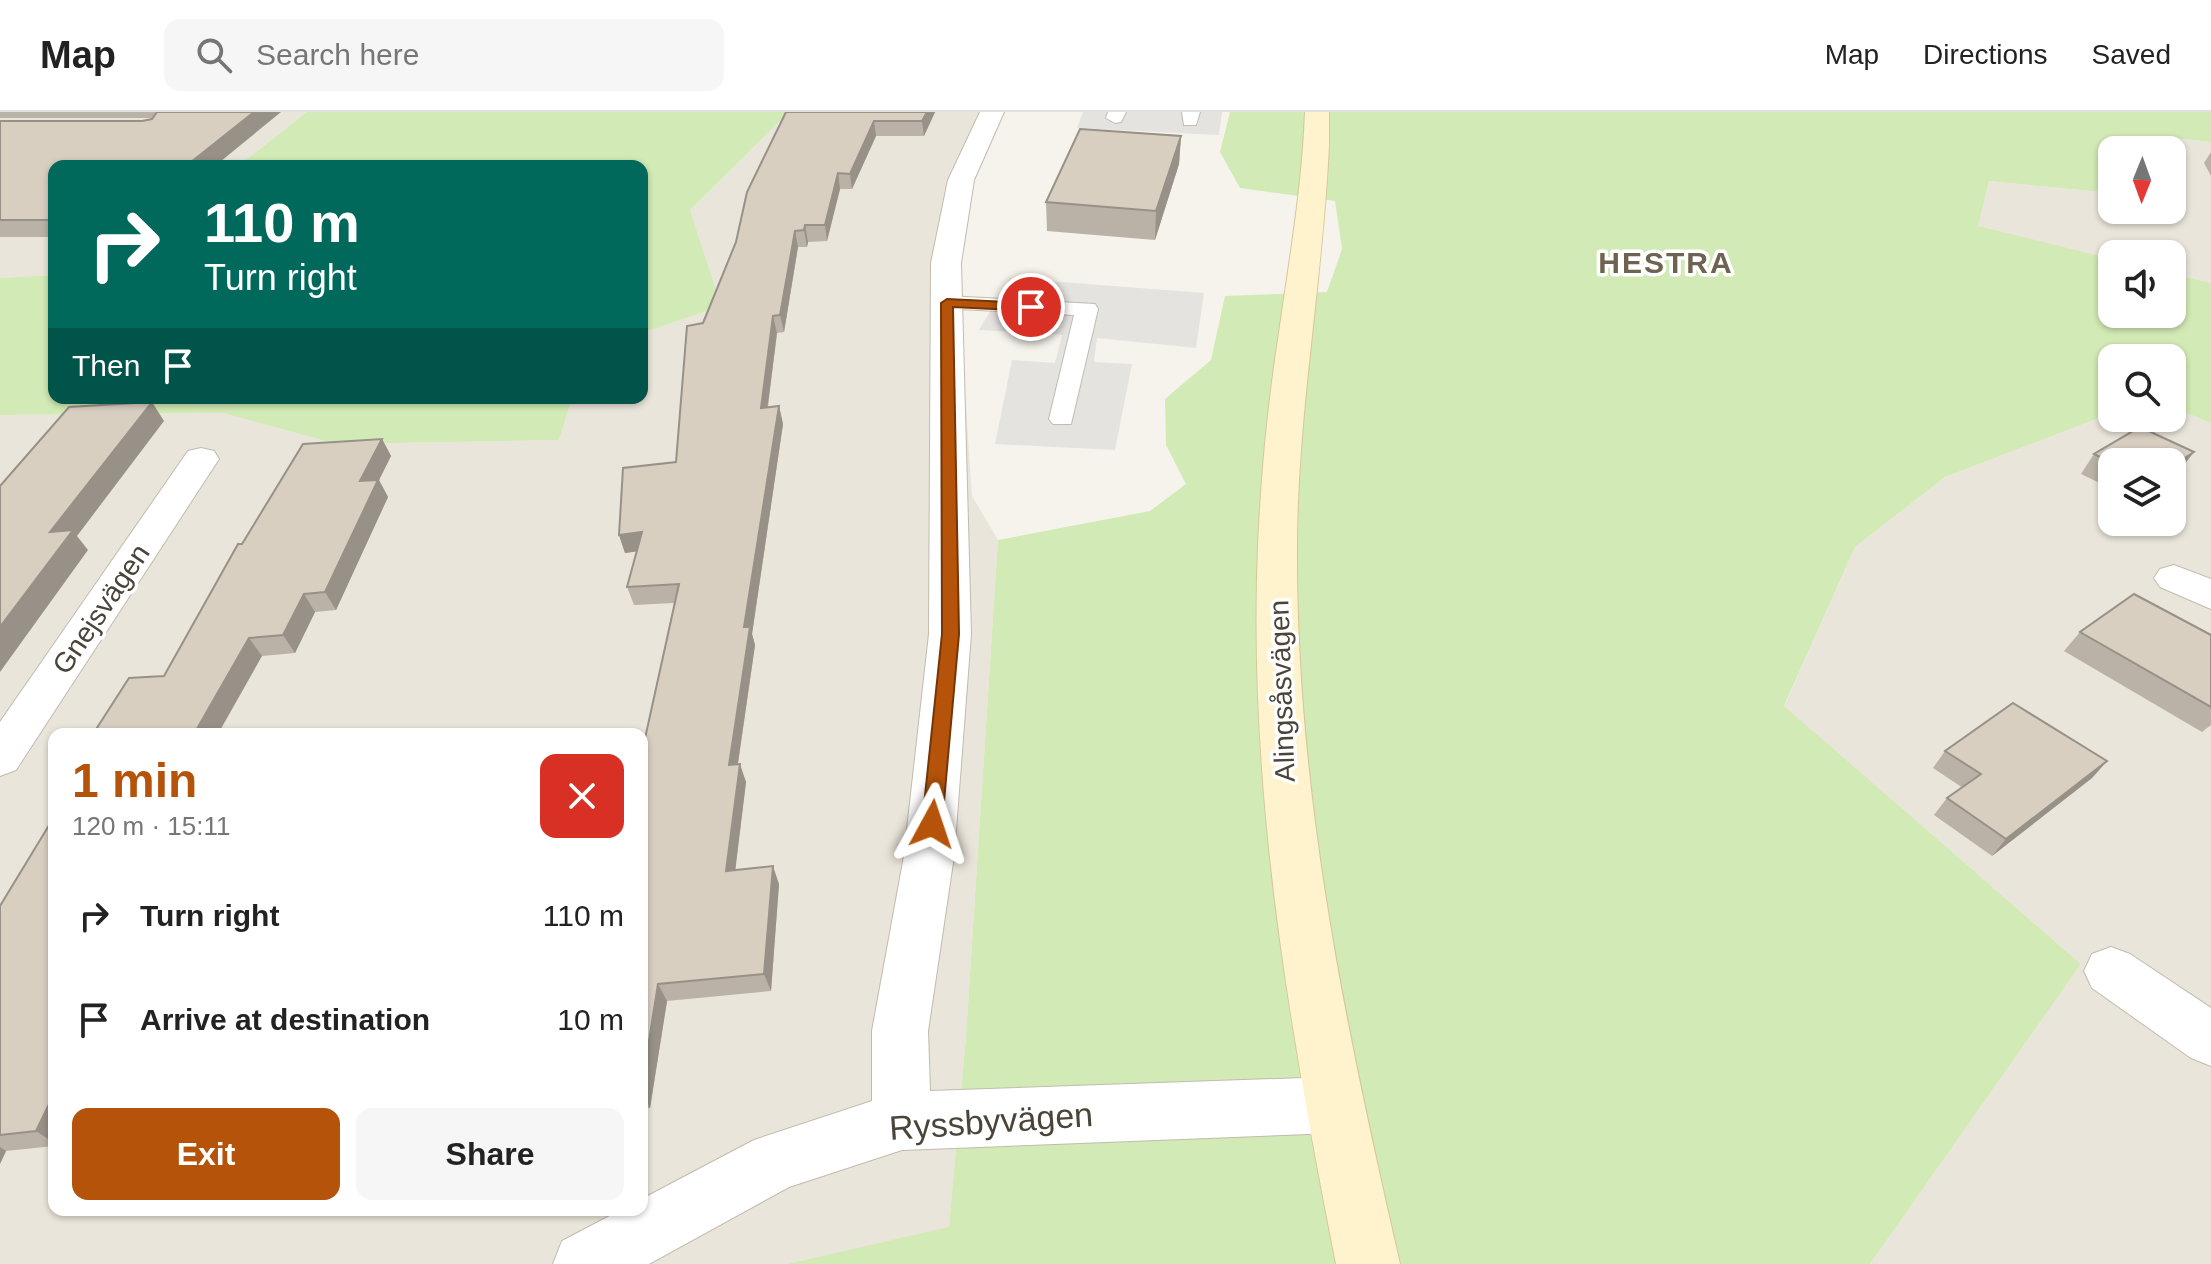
<!DOCTYPE html>
<meta charset="utf-8">
<style>
body{margin:0;font-family:Helvetica,sans-serif;background:#f6f6f6;color:#222;height:100vh;display:flex;flex-direction:column;font-size:30px;white-space:nowrap}
*{box-sizing:border-box;margin:0}
p{font-size:26px;color:#767676}
.icon{flex:none;width:44px;height:44px;fill:none;stroke:currentColor;stroke-width:2;stroke-linecap:round;stroke-linejoin:round}
.map{position:relative;flex:1;overflow:hidden}
.side{position:absolute;left:48px;top:616px;width:600px;height:488px;display:flex;flex-direction:column;background:#fff;border-radius:16px;box-shadow:0 2px 6px #0004}
.side>*{flex:none}
.hud{position:absolute;left:48px;top:48px;width:600px;height:244px;border-radius:16px;box-shadow:0 2px 6px #0004;background:#00695c;color:#fff;overflow:hidden}
.needle{width:52px;rotate:181deg}
.fabs{position:absolute;left:2098px;top:24px;display:grid;gap:16px}
.fabs a{display:grid;place-items:center;width:88px;height:88px;border-radius:16px;background:#fff;box-shadow:0 2px 6px #0004;font-size:40px}
.pin{position:absolute;display:grid;place-items:center;width:68px;height:68px;color:#fff;margin:-34px;border:4px solid #fff;border-radius:50%;box-shadow:0 2px 8px #0007}
.me{position:absolute;width:88px;margin:-44px;rotate:5deg;stroke-linejoin:round;filter:drop-shadow(0 0 6px #0008)}
.turn{display:flex;align-items:center;gap:28px;height:168px;padding:0 24px;font-size:36px}
.turn .icon{width:104px;height:104px;stroke-width:2.5}
.turn b{display:block;font-size:56px;line-height:68px}
.then{display:flex;align-items:center;height:76px;padding:0 24px;background:#0003;gap:16px;font-size:30px}
.round{display:grid;place-items:center;flex:none;width:84px;height:84px;border-radius:16px;background:#f6f6f6}
.overview{display:flex;align-items:center;justify-content:space-between;height:136px;padding:0 24px}
h1{font-size:48px;font-weight:600;line-height:60px;color:#b45309}
.cta{display:flex;gap:16px;margin-top:auto;padding:16px 24px}
.cta a{flex:1;height:92px;border-radius:16px;background:#b45309;color:#fff;font-size:32px;font-weight:600;line-height:92px;text-align:center}
.cta a+a{background:#f6f6f6;color:#222}
ul{padding:0;list-style:none}
li{display:flex;align-items:center;gap:24px;height:104px;padding:0 24px}
li div{flex:1}
li b{display:block;font-size:30px}
li em{font-style:normal}
header{display:flex;align-items:center;gap:48px;box-sizing:border-box;height:112px;padding:0 40px;background:#fff;border-bottom:2px solid #e0e0e0}
header strong{font-size:38px}
nav{display:flex;gap:44px;margin-inline-start:auto;font-size:28px}
.search{width:560px;height:72px;background:#f6f6f6;display:flex;align-items:center;gap:20px;box-sizing:border-box;padding:0 28px;border-radius:16px;color:#767676;font-size:30px}
.map>svg:first-child{display:block}
.residential{fill:#eae5da;fill-rule:evenodd}
.green{fill:#d2eab5}
.parking{fill:#e5e3e0}
.lines{fill:none;stroke-linecap:round;stroke-linejoin:round}
.lane-casing{stroke:#c2bbae;stroke-width:2}
.street-casing{stroke:#c2bbae;stroke-width:2}
.secondary-casing{stroke:#d6c79b;stroke-width:2}
.lane{fill:#fff;fill-rule:evenodd}
.street{fill:#fff;fill-rule:evenodd}
.secondary{fill:#fff3cd;fill-rule:evenodd}
.wall{fill:#bab2a6}
.shaded-wall{fill:#979187}
.building{fill:#d8cfc1;stroke:#979187;stroke-width:2}
.route{fill:#b45309;stroke:#753606;stroke-width:2}
.labels{text-anchor:middle;dominant-baseline:central;stroke-width:7;stroke-linejoin:round;paint-order:stroke}
.street-label{font-size:28px;fill:#4b4439;stroke:#fff}
.far-district-label{font-size:30px;font-weight:bold;letter-spacing:2px;fill:#6e6250;stroke:#fff}
.near-street-label{font-size:34px;fill:#4b4439;stroke:#fff}
</style>
<header>
<strong>Map</strong>
<div class="search"><svg class="icon" aria-label="search" viewBox="0 0 24 24"><circle cx="10" cy="10" r="6"/><path d="M15 15l6 6"/></svg>Search here</div>
<nav><a>Map</a><a>Directions</a><a>Saved</a></nav>
</header>
<div class="map">
<svg width="2211" height="1152" viewBox="0 0 2211 1152">
<rect width="100%" height="100%" fill="#f6f3ec"/>
<!-- residential -->
<g class="residential">
<path d="M0,0H307L238,54H54V163L0,166Z"/>
<path d="M789,0H1005L972,66L957,162L972,384L998,428L966,924L949,1116L787,1152H0V303L223,301L336,332L559,328L572,286H642V221L720,194L690,98ZM54,622H642V1098H54Z"/>
<path d="M2164,25L2211,30V171L2172,162V142H2112V147L1977,115L1989,69L2112,81V98H2172V87L2183,88L2172,51V38H2168Z"/>
<path d="M2172,295L2211,311V1152H1870L2081,852L1784,595L1855,435L1945,365L2112,301V306H2172ZM2112,350H2172V410H2112Z"/>
</g>
<!-- green -->
<g class="green">
<path d="M307,0H789L690,98L721,194L642,221V54H238Z"/>
<path d="M1230,0H2211V30L2165,25L2168,38H2112V81L1989,69L1978,114L2112,147V202H2172V162L2211,171V311L2172,295V246H2112V301L1945,365L1855,435L1784,594L2081,852L1870,1152H787L949,1115L966,924L998,428L1150,399L1186,372L1166,333L1165,287L1211,248L1225,184L1327,180L1342,137L1335,89L1240,76L1220,40Z"/>
<path d="M54,163V286H572L559,328L336,332L223,301L0,303V166Z"/>
</g>
<!-- parking -->
<g class="parking">
<path d="M1083,0H1222L1219,23L1077,16Z"/>
<path d="M1010,166L1204,181L1196,236L1097,226L1094,250L1132,252L1115,338L995,332L1012,248L1055,251L1062,223L979,218Z"/>
</g>
<g class="lines">
<defs>
<g id="lane">
<path d="M1108,0H1126L1121,10L1115,11L1106,6Z"/>
<path d="M1182,0H1200L1196,13H1184Z"/>
<path d="M947,184L1095,192L1098,197L1071,312H1053L1049,307L1074,203L939,196L936,191Z"/>
</g>
<g id="street">
<path d="M980,0H1004L974,68L961,151L971,522L954,744L928,919L930,979L1333,965L1354,973L1362,993L1354,1013L1333,1021L902,1038L789,1075L649,1152H553L562,1129L621,1098H642V1087L754,1028L872,989V919L904,744L929,522L931,151L948,68Z"/>
<path d="M201,336L214,339L219,347L16,658L0,664V610L188,339Z"/>
<path d="M2174,453L2211,467V497L2160,475L2154,466L2160,457Z"/>
<path d="M2111,835L2130,842L2211,896V954L2191,946L2092,876L2084,859L2092,842Z"/>
</g>
<path id="secondary" d="M1305,0H1329V33C1323,166 1298,297 1297,430C1295,676 1345,914 1400,1152H1336C1289,914 1248,676 1258,433C1261,366 1267,300 1277,234C1288,156 1302,79 1305,0Z"/>
</defs>
<!-- lane casing -->
<use href="#lane" class="lane-casing"/>
<!-- street casing -->
<use href="#street" class="street-casing"/>
<!-- secondary casing -->
<use href="#secondary" class="secondary-casing"/>
<!-- lane -->
<use href="#lane" class="lane"/>
<!-- street -->
<use href="#street" class="street"/>
<!-- secondary -->
<use href="#secondary" class="secondary"/>
</g>
<!-- wall -->
<g class="wall">
<path d="M0,0H281L54,54V125H0V9H142L153,6H0Z"/>
<path d="M786,0H935L924,24H876L852,77H840L827,129L808,130L807,135H798L784,220L777,221L768,295L779,294L783,312L752,522L755,533L738,652L746,670L735,758L779,772L771,879L667,889L650,996L642,997V640L674,491L634,493L627,475L637,439L625,441L619,423L676,350L703,211L736,130Z"/>
<path d="M1181,24L1179,52L1155,128L1047,119L1046,90Z"/>
<path d="M2211,40V64L2204,51Z"/>
<path d="M382,327L391,344L379,368L388,385L336,498L315,500L295,541L262,544L164,564L242,432Z"/>
<path d="M2194,340L2179,359L2112,350V377L2081,362L2094,342Z"/>
<path d="M2080,520L2211,523V613L2202,620L2064,539Z"/>
<path d="M1945,639L2107,649L2092,666L1992,744L1934,703L1947,686L1963,676L1933,656Z"/>
<path d="M54,705V1034L6,1039L0,1052V794Z"/>
</g>
<!-- shaded-wall -->
<g class="shaded-wall">
<path d="M254,0H281L215,54H186Z"/>
<path d="M927,0H935L924,24L922,9Z"/>
<path d="M874,9L876,24L852,77L850,62Z"/>
<path d="M1181,24L1179,52L1155,128L1156,99Z"/>
<path d="M838,61L840,77L827,129L825,113Z"/>
<path d="M805,113L808,130L807,135L804,118Z"/>
<path d="M795,119L798,135L784,220L780,203Z"/>
<path d="M773,204L777,221L765,314L761,296Z"/>
<path d="M152,290L164,309L77,424L88,438L0,560V515L50,420Z"/>
<path d="M779,294L783,312L752,522L755,533L735,671L729,653L744,515Z"/>
<path d="M382,327L391,344L379,368L388,385L336,498L325,480L360,369Z"/>
<path d="M2194,340L2179,359L2172,364V354Z"/>
<path d="M642,420L648,438L625,441L619,423Z"/>
<path d="M304,482L315,500L295,541L283,523Z"/>
<path d="M249,526L262,544L218,622H194Z"/>
<path d="M2107,649L2092,666L1992,744L2006,727Z"/>
<path d="M740,652L746,670L733,777L726,759Z"/>
<path d="M773,754L779,772L771,879L764,862Z"/>
<path d="M658,872L667,889L650,996L642,982V973Z"/>
<path d="M54,982V1031L36,1019Z"/>
<path d="M0,1035L6,1039L0,1052Z"/>
</g>
<!-- building -->
<g class="building">
<path d="M157,0H254L186,54H54V108H0V9H142L152,7Z"/>
<path d="M786,0H927L922,9H874L850,62L838,61L825,113H805L804,118L795,119L780,203L773,204L761,296L779,294L744,515H750L729,653L740,652L726,759L773,754L764,862L658,872L642,973V640L679,472L627,475L642,420L619,423L623,356L676,350L687,214L703,211L736,130L747,80Z"/>
<path d="M1080,17L1181,24L1156,99L1046,90Z"/>
<path d="M152,290L50,420L73,418L0,515V374L69,295Z"/>
<path d="M2140,315L2194,340L2172,354V350L2112,351L2094,342Z"/>
<path d="M382,327L360,369L378,368L325,480L304,482L283,523L249,526L194,622H93L129,566L164,564L238,432H242L303,332Z"/>
<path d="M2134,482L2211,523V595L2080,520Z"/>
<path d="M2013,591L2107,649L2006,727L1947,686L1981,662L1945,639Z"/>
<path d="M54,705V982L36,1019L0,1023V794Z"/>
</g>
<!-- route -->
<path class="route" d="M947,187L1031,191L1037,195L1031,199L953,195L959,522L942,712L939,718H925L922,712L942,522L941,191Z"/>
<g class="labels">
<!-- street labels -->
<g class="street-label">
<text transform="translate(101 497) rotate(-56)">Gnejsvägen</text>
<text transform="translate(1282 579) rotate(-92)">Alingsåsvägen</text>
</g>
<!-- far-district labels -->
<g class="far-district-label">
<text x="1666" y="150">HESTRA</text>
</g>
<!-- near-street labels -->
<g class="near-street-label">
<text transform="translate(991 1009) rotate(-4)">Ryssbyvägen</text>
</g>
</g>
</svg>
<div class="fabs">
<a><svg class="needle" viewBox="-14 -14 28 28"><path d="M0-13l5 13h-10z" fill="#e53935"/><path d="M0 13l5-13h-10z" fill="#767676"/></svg></a>
<a><svg class="icon" aria-label="sound" viewBox="0 0 24 24"><path d="M4 9h4l5-4v14l-5-4H4zM17 9q2 3 0 6"/></svg></a>
<a><svg class="icon" aria-label="search" viewBox="0 0 24 24"><circle cx="10" cy="10" r="6"/><path d="M15 15l6 6"/></svg></a>
<a><svg class="icon" aria-label="layers" viewBox="0 0 24 24"><path d="M12 4l9 5-9 5-9-5zM3 14l9 5 9-5"/></svg></a>
</div>
<div class="pin" style="left:1031px;top:195px;background:#d93025"><svg class="icon" aria-label="arrive" viewBox="0 0 24 24"><path d="M6 21V4h12l-3 4 3 4H6"/></svg></div>
<svg class="me" style="left:932px;top:712px" viewBox="-20 -20 40 40"><path d="M0-17L14 15 0 8-14 15z" fill="#b45309" stroke="#fff" stroke-width="4"/></svg>
<div class="hud">
<div class="turn"><svg class="icon" aria-label="right" viewBox="0 0 24 24"><path d="M7 20v-9h11M14 6l5 5-5 5"/></svg><div><b>110 m</b>Turn right</div></div>
<div class="then">Then<svg class="icon" aria-label="arrive" viewBox="0 0 24 24"><path d="M6 21V4h12l-3 4 3 4H6"/></svg></div>
</div>
<section class="side">
<div class="overview"><div><h1>1 min</h1><p>120 m · 15:11</p></div><a class="round" style="background:#d93025;color:#fff"><svg class="icon" aria-label="close" viewBox="0 0 24 24"><path d="M6 6l12 12M18 6L6 18"/></svg></a></div>
<ul>
<li><svg class="icon" aria-label="right" viewBox="0 0 24 24"><path d="M7 20v-9h11M14 6l5 5-5 5"/></svg><div><b>Turn right</b></div><em>110 m</em></li>
<li><svg class="icon" aria-label="arrive" viewBox="0 0 24 24"><path d="M6 21V4h12l-3 4 3 4H6"/></svg><div><b>Arrive at destination</b></div><em>10 m</em></li>
</ul>
<div class="cta"><a>Exit</a><a>Share</a></div>
</section>
</div>
